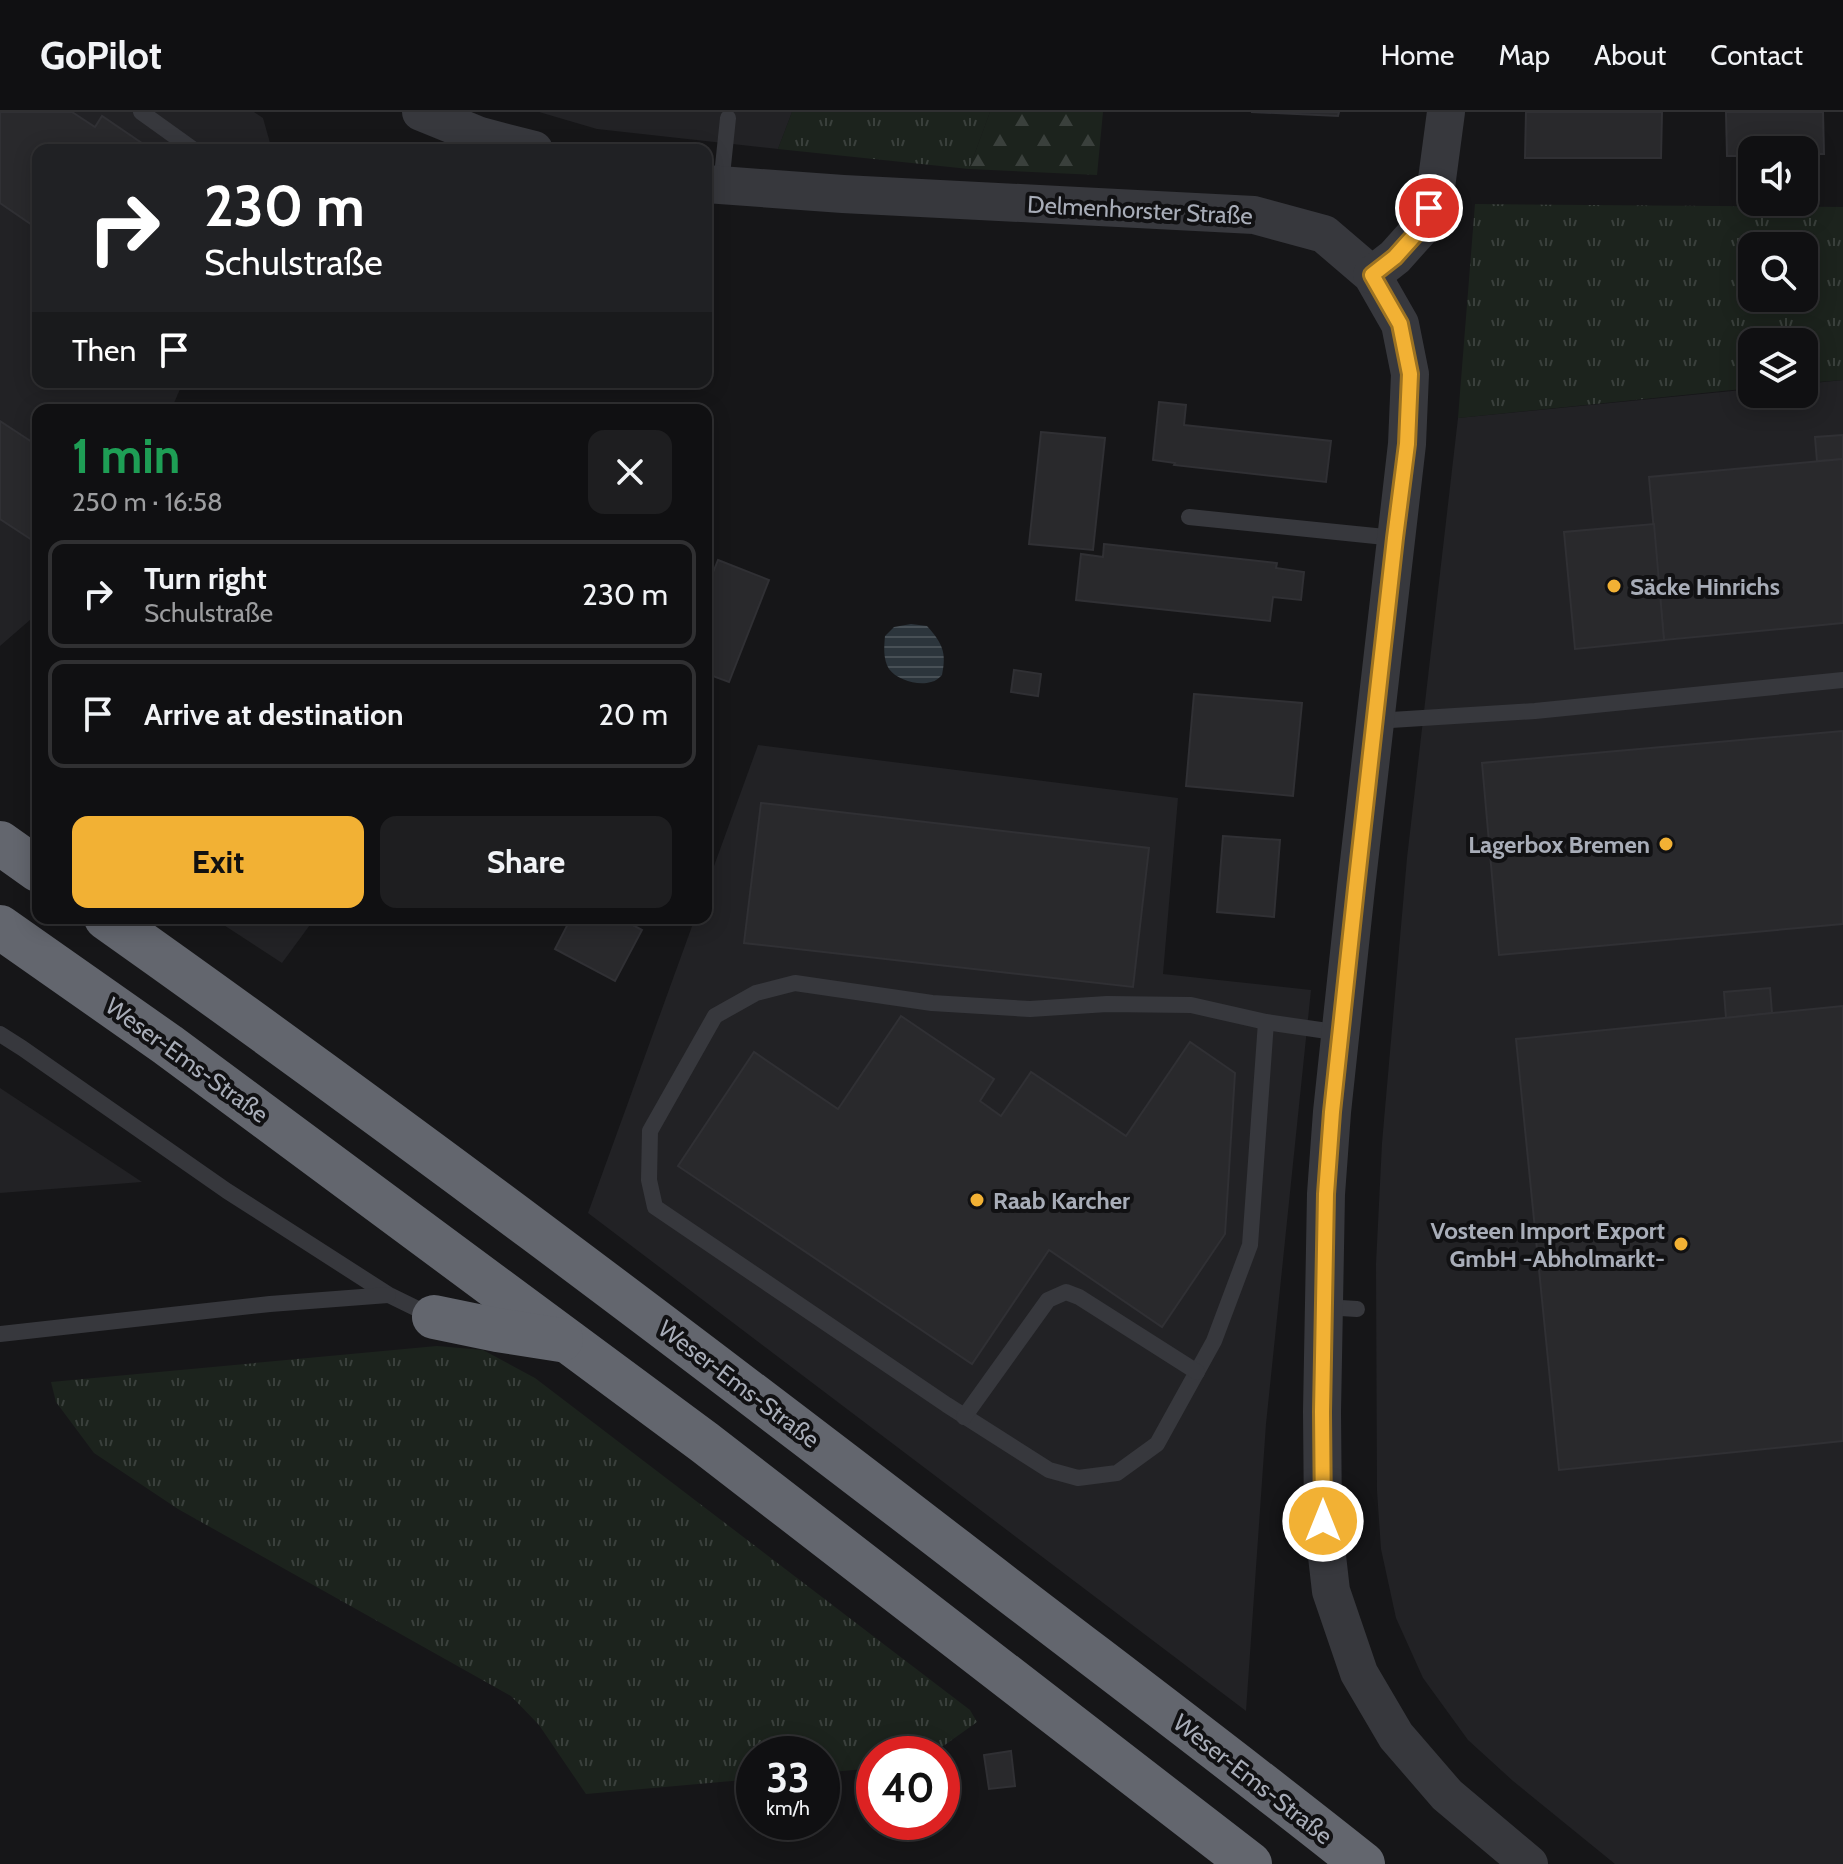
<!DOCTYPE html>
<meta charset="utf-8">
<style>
body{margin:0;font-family:Cabin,sans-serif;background:#1e1e20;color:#f1f3f6;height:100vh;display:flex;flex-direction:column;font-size:30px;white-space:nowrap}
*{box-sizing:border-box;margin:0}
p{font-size:26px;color:#9c9d9f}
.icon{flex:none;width:44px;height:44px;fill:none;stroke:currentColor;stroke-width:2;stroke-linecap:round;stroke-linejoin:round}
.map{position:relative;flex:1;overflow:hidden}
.panel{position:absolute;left:32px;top:292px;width:680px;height:520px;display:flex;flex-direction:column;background:#101012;border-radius:16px;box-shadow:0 4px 20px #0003,0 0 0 2px #303032}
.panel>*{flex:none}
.top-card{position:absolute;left:32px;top:32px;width:680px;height:244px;border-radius:16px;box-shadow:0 4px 20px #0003,0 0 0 2px #303032;background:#202124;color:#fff;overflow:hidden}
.tools{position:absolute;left:1738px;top:24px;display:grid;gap:16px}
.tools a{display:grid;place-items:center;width:80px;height:80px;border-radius:16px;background:#101012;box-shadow:0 4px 20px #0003,0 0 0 2px #303032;font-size:40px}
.speed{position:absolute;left:736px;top:1624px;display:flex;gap:16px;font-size:40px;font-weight:700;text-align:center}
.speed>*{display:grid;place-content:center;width:104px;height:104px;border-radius:50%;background:#101012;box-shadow:0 4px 20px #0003,0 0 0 2px #303032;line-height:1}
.speed small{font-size:20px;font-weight:400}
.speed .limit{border:12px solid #d22;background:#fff;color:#111}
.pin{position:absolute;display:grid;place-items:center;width:68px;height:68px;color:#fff;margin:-34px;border:4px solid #fff;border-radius:50%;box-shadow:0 2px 8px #0007}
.me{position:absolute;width:88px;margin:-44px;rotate:0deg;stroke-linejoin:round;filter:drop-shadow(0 0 6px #0008)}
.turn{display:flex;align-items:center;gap:28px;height:168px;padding:0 40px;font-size:36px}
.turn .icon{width:104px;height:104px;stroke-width:2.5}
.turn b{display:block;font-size:56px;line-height:68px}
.then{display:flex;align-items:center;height:76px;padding:0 40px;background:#0003;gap:16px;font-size:30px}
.round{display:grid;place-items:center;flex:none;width:84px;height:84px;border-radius:16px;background:#1e1e20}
.overview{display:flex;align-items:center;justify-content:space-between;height:136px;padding:0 40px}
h1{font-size:48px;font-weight:800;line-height:60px;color:#1e9e55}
.action{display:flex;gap:16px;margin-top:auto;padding:16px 40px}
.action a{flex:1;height:92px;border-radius:16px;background:#f2b134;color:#111;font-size:32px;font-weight:800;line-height:92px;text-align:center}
.action a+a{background:#1e1e20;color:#f1f3f6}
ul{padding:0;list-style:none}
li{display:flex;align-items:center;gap:24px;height:108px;margin:0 16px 12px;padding:0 24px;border:4px solid #303032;border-radius:16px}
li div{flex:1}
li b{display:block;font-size:30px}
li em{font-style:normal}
header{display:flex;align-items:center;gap:48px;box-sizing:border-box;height:112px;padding:0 40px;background:#101012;border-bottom:2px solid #303032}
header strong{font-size:38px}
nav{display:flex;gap:44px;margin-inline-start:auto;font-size:28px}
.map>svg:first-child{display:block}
.built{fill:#222225}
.grass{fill:url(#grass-tufts);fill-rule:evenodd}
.forest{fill:url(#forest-firs)}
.water{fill:url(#water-rules)}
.building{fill:#29292c;stroke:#303034;stroke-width:2}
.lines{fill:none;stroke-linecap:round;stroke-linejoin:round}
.service{stroke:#37383d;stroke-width:16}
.tertiary{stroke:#37383d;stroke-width:38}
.motorway{stroke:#63666e;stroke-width:44}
.route-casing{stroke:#9d7322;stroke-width:20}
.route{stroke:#f2b134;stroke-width:14}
.poi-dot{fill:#f2b134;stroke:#111113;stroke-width:3}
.labels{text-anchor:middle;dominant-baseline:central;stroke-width:8;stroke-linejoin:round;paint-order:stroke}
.street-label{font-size:24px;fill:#a8adb8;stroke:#111113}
.poi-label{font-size:24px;font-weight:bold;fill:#a8adb8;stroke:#111113;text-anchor:start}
</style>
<header>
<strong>GoPilot</strong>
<nav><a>Home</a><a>Map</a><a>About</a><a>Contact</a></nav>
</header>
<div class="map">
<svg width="1843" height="1752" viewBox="0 0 1843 1752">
<defs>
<pattern id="grass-tufts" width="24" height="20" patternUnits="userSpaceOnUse" patternTransform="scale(2)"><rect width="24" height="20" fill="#1c231d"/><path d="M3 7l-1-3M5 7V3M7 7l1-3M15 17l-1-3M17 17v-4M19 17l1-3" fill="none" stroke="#3a403c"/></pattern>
<pattern id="forest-firs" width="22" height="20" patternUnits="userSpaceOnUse" patternTransform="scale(2)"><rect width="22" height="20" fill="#1c231d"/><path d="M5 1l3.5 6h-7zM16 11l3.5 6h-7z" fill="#3a403c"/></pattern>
<pattern id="water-rules" width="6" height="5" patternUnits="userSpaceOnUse" patternTransform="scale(2)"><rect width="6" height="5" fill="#2c353c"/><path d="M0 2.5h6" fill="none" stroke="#485056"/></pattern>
</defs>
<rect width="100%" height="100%" fill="#161618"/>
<!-- built -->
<g class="built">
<path d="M0,0H254L263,6L272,38H38V270H183L171,298H38V501L0,534Z"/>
<path d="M539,0H792L778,37L597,17Z"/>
<path d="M1843,268V1752H1615L1513,1669L1468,1628L1423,1566L1396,1506L1381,1437L1377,1379L1376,1152L1382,1031L1407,746L1458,306L1752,277V282H1804V272Z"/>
<path d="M758,633L1178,686L1163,862L1311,878L1266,1312L1246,1599L588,1101L695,806H706V776Z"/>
<path d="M213,806H315L282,851Z"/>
<path d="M0,976L142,1070L0,1081Z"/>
</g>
<!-- grass -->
<g class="grass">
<path d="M792,0H990L969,57L778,37Z"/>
<path d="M1475,92L1843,95V268L1804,271V230H1752V276L1458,306ZM1752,134H1804V186H1752Z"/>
<path d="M437,1234L483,1238L535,1266L970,1598L977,1610L942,1635L943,1648L942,1642H874V1656L822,1661V1642H754V1667L586,1682L539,1613L511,1584L178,1397L94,1341L56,1290L51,1270Z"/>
</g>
<!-- forest -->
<path class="forest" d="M990,0H1103L1097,63L969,57Z"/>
<!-- water -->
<path class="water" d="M911,512L927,514C942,531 947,540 942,563C939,566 936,569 931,570C918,574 897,568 889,557C883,547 884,535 885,524L894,515Z"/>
<!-- building -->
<g class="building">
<path d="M0,0H72L95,15L102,4L152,38H38V117L0,91Z"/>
<path d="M1251,0H1339L1338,4Z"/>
<path d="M1526,0H1662L1661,46H1525Z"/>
<path d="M1726,0H1823L1824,42H1804V38H1752V44H1727Z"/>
<path d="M1159,290L1186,293L1184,313L1331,329L1326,370L1174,353L1175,351L1153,348Z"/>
<path d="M0,309L38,334V432L0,407Z"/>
<path d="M1041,320L1105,326L1093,438L1029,432Z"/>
<path d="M1843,323V347L1817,349L1815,325Z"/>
<path d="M1843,347V511L1664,528L1649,365Z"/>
<path d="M1654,412L1664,528L1575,537L1564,420Z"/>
<path d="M1104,432L1277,451L1276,456L1304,460L1301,488L1273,485L1270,509L1076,488L1081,442L1103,445Z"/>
<path d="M718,448L769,468L729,570L713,564L706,582V478Z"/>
<path d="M1014,558L1041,562L1038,584L1011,580Z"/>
<path d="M1194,582L1302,591L1293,684L1186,674Z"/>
<path d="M1843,619V812L1499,843L1482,651Z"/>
<path d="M761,691L1149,736L1133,875L744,831Z"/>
<path d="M1223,724L1280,728L1274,805L1217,800Z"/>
<path d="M571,806H620L642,818L615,869L555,837Z"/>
<path d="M1770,876L1772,901L1726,906L1724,880Z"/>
<path d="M1843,894V1329L1559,1358L1516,927Z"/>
<path d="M901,904L994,967L980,989L1001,1004L1031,960L1126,1024L1190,930L1235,961L1225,1122L1162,1215L1049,1138L972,1252L678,1054L754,940L838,997Z"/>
<path d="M1011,1639L1015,1674L989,1677L984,1643Z"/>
</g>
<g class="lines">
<!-- service -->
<g class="service">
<path d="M141,0L194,38"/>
<path d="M721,73L728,6"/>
<path d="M1189,405L1395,426"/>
<path d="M1375,609L1535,599L1843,568"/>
<path d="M1266,910L1191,893L1107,892L1030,897L932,891L795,871L756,881L715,904L650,1019L649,1068L655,1095L947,1293L1049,1358L1078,1366L1117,1361L1157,1332L1214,1229L1250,1133L1266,910L1341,921"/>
<path d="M0,922L22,936L227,1079L389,1183L434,1205"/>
<path d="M1324,1195L1357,1197"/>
<path d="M0,1222L270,1192L388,1183"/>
<path d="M964,1305L1048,1188L1066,1180L1079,1185L1197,1260"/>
</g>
<!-- tertiary -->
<g class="tertiary">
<path d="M421,0L480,24L534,38"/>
<path d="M706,72L843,82L1254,103L1324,122L1372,163L1400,212L1410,262L1407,332L1356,776L1332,1000L1326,1082L1322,1300L1323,1409L1331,1479L1359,1561L1396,1624L1447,1683L1529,1752"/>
<path d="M1372,163L1395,145L1421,116L1436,75L1446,0"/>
</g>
<!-- motorway -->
<g class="motorway">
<path d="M0,731L38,758"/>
<path d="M106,806C394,1010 676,1223 956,1438C1092,1543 1229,1645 1363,1752"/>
<path d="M0,815L168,933L704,1330L1250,1752"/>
<path d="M434,1205L497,1218L561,1228"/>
</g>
</g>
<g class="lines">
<defs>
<path id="route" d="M1323,1409L1322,1300L1326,1082L1332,1000L1356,776L1395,426L1407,332L1410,262L1400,212L1372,163L1395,145L1421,116L1429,96"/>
</defs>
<!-- route casing -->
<use href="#route" class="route-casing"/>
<!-- route -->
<use href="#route" class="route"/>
</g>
<!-- markers -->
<g class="poi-dot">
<circle cx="1614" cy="474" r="8"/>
<circle cx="1666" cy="732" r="8"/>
<circle cx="977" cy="1088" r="8"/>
<circle cx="1681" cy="1132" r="8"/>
</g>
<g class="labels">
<!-- street labels -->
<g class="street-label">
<text transform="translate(1140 98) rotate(3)">Delmenhorster Straße</text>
<text transform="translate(187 948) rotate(36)">Weser-Ems-Straße</text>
<text transform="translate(739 1272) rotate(37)">Weser-Ems-Straße</text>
<text transform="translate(1253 1667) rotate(38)">Weser-Ems-Straße</text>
</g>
<!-- poi labels -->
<g class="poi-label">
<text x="1630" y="474">Säcke Hinrichs</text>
<text x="1650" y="732" text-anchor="end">Lagerbox Bremen</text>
<text x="993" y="1088">Raab Karcher</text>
<text x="1665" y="1118" text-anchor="end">Vosteen Import Export<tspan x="1665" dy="28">GmbH -Abholmarkt-</tspan></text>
</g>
</g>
</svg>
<div class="tools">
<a><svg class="icon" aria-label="sound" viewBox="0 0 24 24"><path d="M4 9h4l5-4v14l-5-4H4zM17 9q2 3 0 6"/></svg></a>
<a><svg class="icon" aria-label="search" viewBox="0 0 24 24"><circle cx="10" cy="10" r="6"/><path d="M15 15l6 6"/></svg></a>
<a><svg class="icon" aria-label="layers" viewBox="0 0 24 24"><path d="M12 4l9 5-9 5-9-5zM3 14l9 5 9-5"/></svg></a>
</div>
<div class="speed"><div>33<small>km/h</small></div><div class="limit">40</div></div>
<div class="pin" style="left:1429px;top:96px;background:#d93025"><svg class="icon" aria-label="arrive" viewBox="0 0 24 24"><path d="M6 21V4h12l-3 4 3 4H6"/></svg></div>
<svg class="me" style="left:1323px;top:1409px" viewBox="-20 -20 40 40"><circle r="17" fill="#f2b134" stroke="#fff" stroke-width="3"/><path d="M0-11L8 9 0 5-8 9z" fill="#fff"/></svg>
<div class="top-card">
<div class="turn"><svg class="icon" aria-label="right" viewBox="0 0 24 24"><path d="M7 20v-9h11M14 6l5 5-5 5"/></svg><div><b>230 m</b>Schulstraße</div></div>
<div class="then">Then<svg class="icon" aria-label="arrive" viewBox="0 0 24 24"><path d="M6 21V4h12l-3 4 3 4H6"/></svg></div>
</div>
<section class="panel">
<div class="overview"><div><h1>1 min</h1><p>250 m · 16:58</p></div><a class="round"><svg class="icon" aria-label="close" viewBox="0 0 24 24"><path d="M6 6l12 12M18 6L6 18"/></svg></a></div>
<ul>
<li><svg class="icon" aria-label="right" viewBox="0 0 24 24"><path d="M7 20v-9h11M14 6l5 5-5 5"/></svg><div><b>Turn right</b><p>Schulstraße</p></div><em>230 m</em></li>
<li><svg class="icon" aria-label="arrive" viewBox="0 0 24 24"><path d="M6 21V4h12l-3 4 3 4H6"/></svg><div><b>Arrive at destination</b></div><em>20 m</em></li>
</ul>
<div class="action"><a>Exit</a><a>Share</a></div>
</section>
</div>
